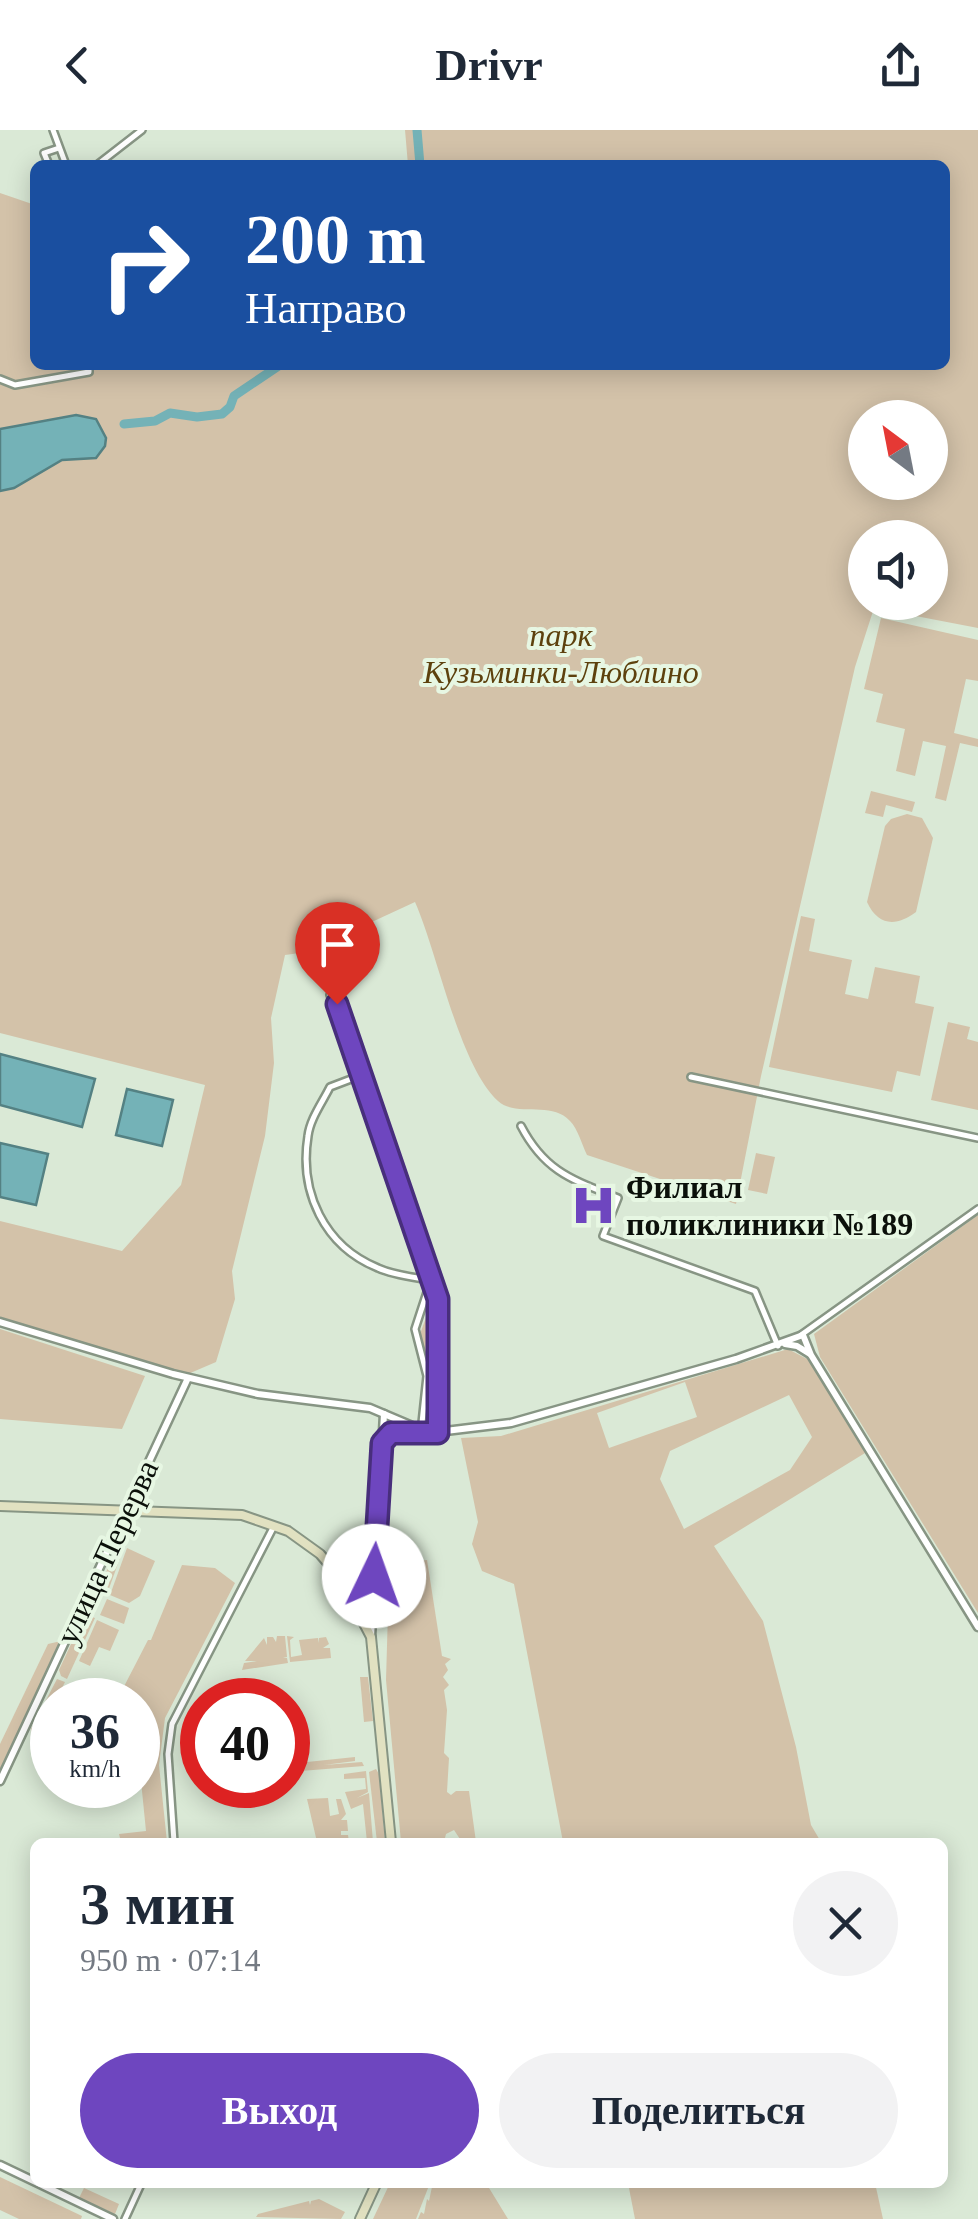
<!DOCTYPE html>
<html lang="ru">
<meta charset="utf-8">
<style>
body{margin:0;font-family:Georgia,serif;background:#f2f2f3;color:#1f2937;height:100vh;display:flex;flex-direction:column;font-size:38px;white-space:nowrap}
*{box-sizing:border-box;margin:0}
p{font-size:32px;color:#747a83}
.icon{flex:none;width:55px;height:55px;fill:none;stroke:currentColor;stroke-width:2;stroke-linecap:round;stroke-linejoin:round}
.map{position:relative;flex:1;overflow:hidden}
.details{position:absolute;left:30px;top:1708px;width:918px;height:350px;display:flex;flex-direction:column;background:#fff;border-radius:15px;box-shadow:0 5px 25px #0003}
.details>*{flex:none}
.banner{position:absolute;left:30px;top:30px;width:920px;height:210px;border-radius:15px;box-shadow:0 5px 25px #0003;background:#1a4fa0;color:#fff;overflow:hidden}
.needle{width:65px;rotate:328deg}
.buttons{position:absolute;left:848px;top:270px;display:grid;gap:20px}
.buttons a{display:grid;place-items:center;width:100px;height:100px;border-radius:50%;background:#fff;box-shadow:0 5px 25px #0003;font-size:50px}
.speed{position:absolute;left:30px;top:1548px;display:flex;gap:20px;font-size:50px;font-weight:700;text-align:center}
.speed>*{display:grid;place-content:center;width:130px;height:130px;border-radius:50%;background:#fff;box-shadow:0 5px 25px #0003;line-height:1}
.speed small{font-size:25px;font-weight:400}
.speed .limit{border:15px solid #d22;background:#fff;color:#111}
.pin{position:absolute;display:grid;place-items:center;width:85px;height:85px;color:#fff;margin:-102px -42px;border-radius:50% 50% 50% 0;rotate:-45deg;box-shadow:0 0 10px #0007}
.pin .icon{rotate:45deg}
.me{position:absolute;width:110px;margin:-55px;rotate:3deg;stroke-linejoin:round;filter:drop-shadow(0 0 8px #0008)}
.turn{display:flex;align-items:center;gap:35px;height:210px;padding:0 50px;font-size:45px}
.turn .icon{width:130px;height:130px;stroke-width:2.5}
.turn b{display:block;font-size:70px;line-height:85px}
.round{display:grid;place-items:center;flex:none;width:105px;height:105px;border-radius:52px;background:#f2f2f3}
.summary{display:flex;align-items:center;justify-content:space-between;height:170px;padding:0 50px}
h1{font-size:60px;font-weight:800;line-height:75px}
.action{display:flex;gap:20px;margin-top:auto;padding:20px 50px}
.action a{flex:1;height:115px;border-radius:60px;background:#6e46bf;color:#fff;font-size:40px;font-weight:800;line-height:115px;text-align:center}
.action a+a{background:#f2f2f3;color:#1f2937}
header{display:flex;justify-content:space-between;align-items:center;height:130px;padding:0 50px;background:#fff;font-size:45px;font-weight:800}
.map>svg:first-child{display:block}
.green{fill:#d3c2a9;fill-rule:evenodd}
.water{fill:#74b2b7;stroke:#548183;stroke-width:2.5}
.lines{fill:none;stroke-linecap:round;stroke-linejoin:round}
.river{stroke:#74b2b7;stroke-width:9}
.minor-casing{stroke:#879584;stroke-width:10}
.tertiary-casing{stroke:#879584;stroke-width:11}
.secondary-casing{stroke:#879584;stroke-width:12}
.minor{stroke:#fff;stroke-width:5}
.tertiary{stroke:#fff;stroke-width:6}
.secondary{stroke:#e1e1c1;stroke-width:8}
.route-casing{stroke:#482e7c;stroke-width:25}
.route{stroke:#6e46bf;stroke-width:18}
.labels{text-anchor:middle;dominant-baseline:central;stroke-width:8;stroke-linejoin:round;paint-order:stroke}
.park-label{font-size:32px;font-style:italic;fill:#5d410d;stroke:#e7f7e3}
.poi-label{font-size:32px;font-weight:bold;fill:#0b100a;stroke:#e7f7e3;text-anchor:start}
.street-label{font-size:32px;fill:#0b100a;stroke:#e7f7e3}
</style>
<header><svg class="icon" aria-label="back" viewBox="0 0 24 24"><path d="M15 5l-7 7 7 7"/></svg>Drivr<svg class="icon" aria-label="share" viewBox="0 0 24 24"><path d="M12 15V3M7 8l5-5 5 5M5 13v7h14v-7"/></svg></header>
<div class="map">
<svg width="978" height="2089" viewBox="0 0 978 2089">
<rect width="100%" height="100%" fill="#dae9d6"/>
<!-- green -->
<g class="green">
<path d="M405,0H978V498L874,478L855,537L761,946L736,1074L587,1025C582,1015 578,999 570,991C551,970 517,988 498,971C459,935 438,824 415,772L307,822L285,825L271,888L274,933L265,1006L232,1141L235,1169L216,1232L188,1244L0,1187V1091L122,1121L181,1055L205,955L0,903V63L35,75V235H945V35H408ZM865,288H930V352H865ZM865,408H930V472H865Z"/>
<path d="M881,488L978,510V551L966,549L954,603L978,609V617L960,613L946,671L935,668L946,616L923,611L915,646L896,641L905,599L876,592L883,564L864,559Z"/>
<path d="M871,661L915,672L912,682L886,675L883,687L865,683Z"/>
<path d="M907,684L922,688L933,708L916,782C896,797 878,796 867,772L885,696L891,689Z"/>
<path d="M801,786L815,789L809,821L852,830L845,864L868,869L875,837L920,846L915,873L934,877L920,946L897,941L892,962L769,937Z"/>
<path d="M948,892L970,897L967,909L978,912V980L931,970Z"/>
<path d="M756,1023L775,1027L767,1064L748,1060Z"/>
<path d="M978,1085V1483L820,1227L814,1204Z"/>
<path d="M432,1171H434L437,1289L427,1285L431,1242L420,1204Z"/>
<path d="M0,1199L145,1246L122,1299L0,1289Z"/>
<path d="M788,1219L809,1230L865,1323L714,1416L763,1491L796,1617L811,1695L821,1712H563L514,1454L482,1441L472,1414L478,1392L461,1308L501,1306ZM685,1252L697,1287L609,1318L597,1283ZM789,1265L812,1307L790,1340L684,1399L660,1349L670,1321Z"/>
<path d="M390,1413L406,1419L418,1431L427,1430L442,1526L451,1529L445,1534L448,1540L443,1547L449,1555L444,1560L447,1580L444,1623L449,1628L447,1662L451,1665L456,1661H469L476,1712H462L454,1700L446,1704L444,1712H401L386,1550Z"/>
<path d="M119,1415L124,1417L107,1464L98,1459Z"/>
<path d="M127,1418L155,1431L140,1466L129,1473L110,1465Z"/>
<path d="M182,1435L215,1438L235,1453L165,1588L159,1635L167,1712H121L119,1704L146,1701L140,1641H138V1570H117L148,1510H151Z"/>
<path d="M107,1469L129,1478L124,1494L100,1485Z"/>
<path d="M89,1486L95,1488L67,1549L61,1546L59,1540L83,1488Z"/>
<path d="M97,1490L119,1500L110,1521L99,1517L90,1536L79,1531Z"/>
<path d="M277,1506H285L287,1527L283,1528H287L288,1533L242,1540L244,1533L257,1531H245L264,1508L267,1515V1507H273L276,1512Z"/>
<path d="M287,1506L294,1507L290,1510L291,1527L302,1525L299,1510L318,1508L319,1513V1508L326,1507L329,1514L323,1518H330L331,1528L290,1532Z"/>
<path d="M61,1511L0,1639V1614L48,1514Z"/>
<path d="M360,1547H368L373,1591L364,1592Z"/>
<path d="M57,1549L65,1552L56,1570H52V1578L38,1607L32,1604L31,1599Z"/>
<path d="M355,1627V1631L324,1635L362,1632L364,1636L288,1642V1634Z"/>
<path d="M376,1639L379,1644L385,1712H377L369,1642Z"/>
<path d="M366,1641L368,1662L357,1668L369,1663L373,1712H367L363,1674L351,1679L345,1662L366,1659L365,1648L344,1649V1644Z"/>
<path d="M328,1668L330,1686L339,1684L336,1669H341L346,1684L341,1690H347L348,1701H341V1705H348L349,1712H317L307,1669Z"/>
<path d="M0,2047L82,2086L81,2089H19L0,2080Z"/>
<path d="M433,2052L486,2053L508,2089H418L421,2082L424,2084L427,2069L429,2071Z"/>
<path d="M390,2053H430L416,2089H373Z"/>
<path d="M628,2053H875L883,2089H635Z"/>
<path d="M84,2058L119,2074L115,2084L79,2068Z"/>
<path d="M319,2069L345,2082L341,2089L256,2087L258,2084L309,2071L310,2075L311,2071Z"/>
</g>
<!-- water -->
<g class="water">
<path d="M76,285L96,289L106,308L105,316L96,328L62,330L14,358L0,361V299Z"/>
<path d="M0,924L95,949L82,997L0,975Z"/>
<path d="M127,959L173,970L162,1016L116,1005Z"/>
<path d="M0,1013L48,1024L36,1075L0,1067Z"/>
</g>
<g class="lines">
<!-- river -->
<g class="river">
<path d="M417,0L420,35"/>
<path d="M124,294L155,291L170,283L197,287L222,284L230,277L234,266L280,235"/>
</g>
<defs>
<g id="minor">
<path d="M53,0L66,35"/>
<path d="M49,35L44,23L59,18"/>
<path d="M97,35L142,0"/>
<path d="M0,249L15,255L89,242V235"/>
<path d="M330,865L347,900L438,1169V1303"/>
<path d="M359,946L330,957C322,973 310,989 308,1006C299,1062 324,1116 378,1138C393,1145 413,1147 430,1150"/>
<path d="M691,947L978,1008"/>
<path d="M521,996C545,1042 573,1050 618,1068L603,1106L755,1161L778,1216"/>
<path d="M801,1205L978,1079"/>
<path d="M421,1302L427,1246L415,1199L430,1153"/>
<path d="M174,1712L168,1624L172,1594L274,1396"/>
<path d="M125,2089L142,2052"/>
</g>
<g id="tertiary">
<path d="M0,1192L173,1244L258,1264L370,1278L429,1303L511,1293L736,1229L803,1205L811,1225L978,1497"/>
<path d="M785,1214L797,1216L810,1224"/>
<path d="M382,1312L391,1303L420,1302"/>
<path d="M371,1507L384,1284"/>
<path d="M0,1651L188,1248"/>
<path d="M0,2035L113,2089"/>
</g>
<g id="secondary">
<path d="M0,1376L242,1385L288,1401L320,1424L339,1446L371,1507L391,1712"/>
<path d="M334,1436L343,1440H358L376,1422"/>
<path d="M360,2089L377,2052"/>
</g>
</defs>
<!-- minor casing -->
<use href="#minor" class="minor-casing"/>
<!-- tertiary casing -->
<use href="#tertiary" class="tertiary-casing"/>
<!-- secondary casing -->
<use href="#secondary" class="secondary-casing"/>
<!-- minor -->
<use href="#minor" class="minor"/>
<!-- tertiary -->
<use href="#tertiary" class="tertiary"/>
<!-- secondary -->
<use href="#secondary" class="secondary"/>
</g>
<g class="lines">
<defs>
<path id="route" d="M337,874L438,1169V1303H391L382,1313L374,1446"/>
</defs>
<!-- route casing -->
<use href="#route" class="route-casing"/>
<!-- route -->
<use href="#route" class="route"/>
</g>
<!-- icons -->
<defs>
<symbol id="hospital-bare" viewBox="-9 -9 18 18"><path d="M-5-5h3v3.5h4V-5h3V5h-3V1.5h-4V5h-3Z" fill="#6e46bf" stroke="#e7f7e3" stroke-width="2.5" paint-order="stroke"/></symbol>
</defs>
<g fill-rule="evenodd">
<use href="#hospital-bare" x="562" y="1044" width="63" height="63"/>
</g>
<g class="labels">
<!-- park labels -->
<g class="park-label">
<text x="561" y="505">парк<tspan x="561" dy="37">Кузьминки-Люблино</tspan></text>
</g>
<!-- poi labels -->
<g class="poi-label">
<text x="626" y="1057">Филиал<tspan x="626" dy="37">поликлиники №189</tspan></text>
</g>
<!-- street labels -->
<g class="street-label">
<text transform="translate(107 1422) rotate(-65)">улица Перерва</text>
</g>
</g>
</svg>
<div class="buttons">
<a><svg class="needle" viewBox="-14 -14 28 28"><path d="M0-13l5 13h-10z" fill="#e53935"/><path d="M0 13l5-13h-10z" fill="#747a83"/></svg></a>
<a><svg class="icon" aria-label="sound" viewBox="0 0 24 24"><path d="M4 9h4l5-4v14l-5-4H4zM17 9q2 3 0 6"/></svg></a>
</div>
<div class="speed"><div>36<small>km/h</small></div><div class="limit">40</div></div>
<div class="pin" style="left:337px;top:874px;background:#d93025"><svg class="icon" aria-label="arrive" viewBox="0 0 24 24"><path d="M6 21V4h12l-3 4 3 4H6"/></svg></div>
<svg class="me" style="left:374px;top:1446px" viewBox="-20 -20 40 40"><circle r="19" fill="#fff"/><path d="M0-13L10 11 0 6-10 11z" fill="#6e46bf"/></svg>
<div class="banner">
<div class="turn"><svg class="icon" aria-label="right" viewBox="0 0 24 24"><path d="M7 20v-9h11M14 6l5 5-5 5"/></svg><div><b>200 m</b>Направо</div></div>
</div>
<section class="details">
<div class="summary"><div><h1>3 мин</h1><p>950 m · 07:14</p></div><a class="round"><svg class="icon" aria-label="close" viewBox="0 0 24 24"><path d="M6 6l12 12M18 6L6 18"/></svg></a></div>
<div class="action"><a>Выход</a><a>Поделиться</a></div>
</section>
</div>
